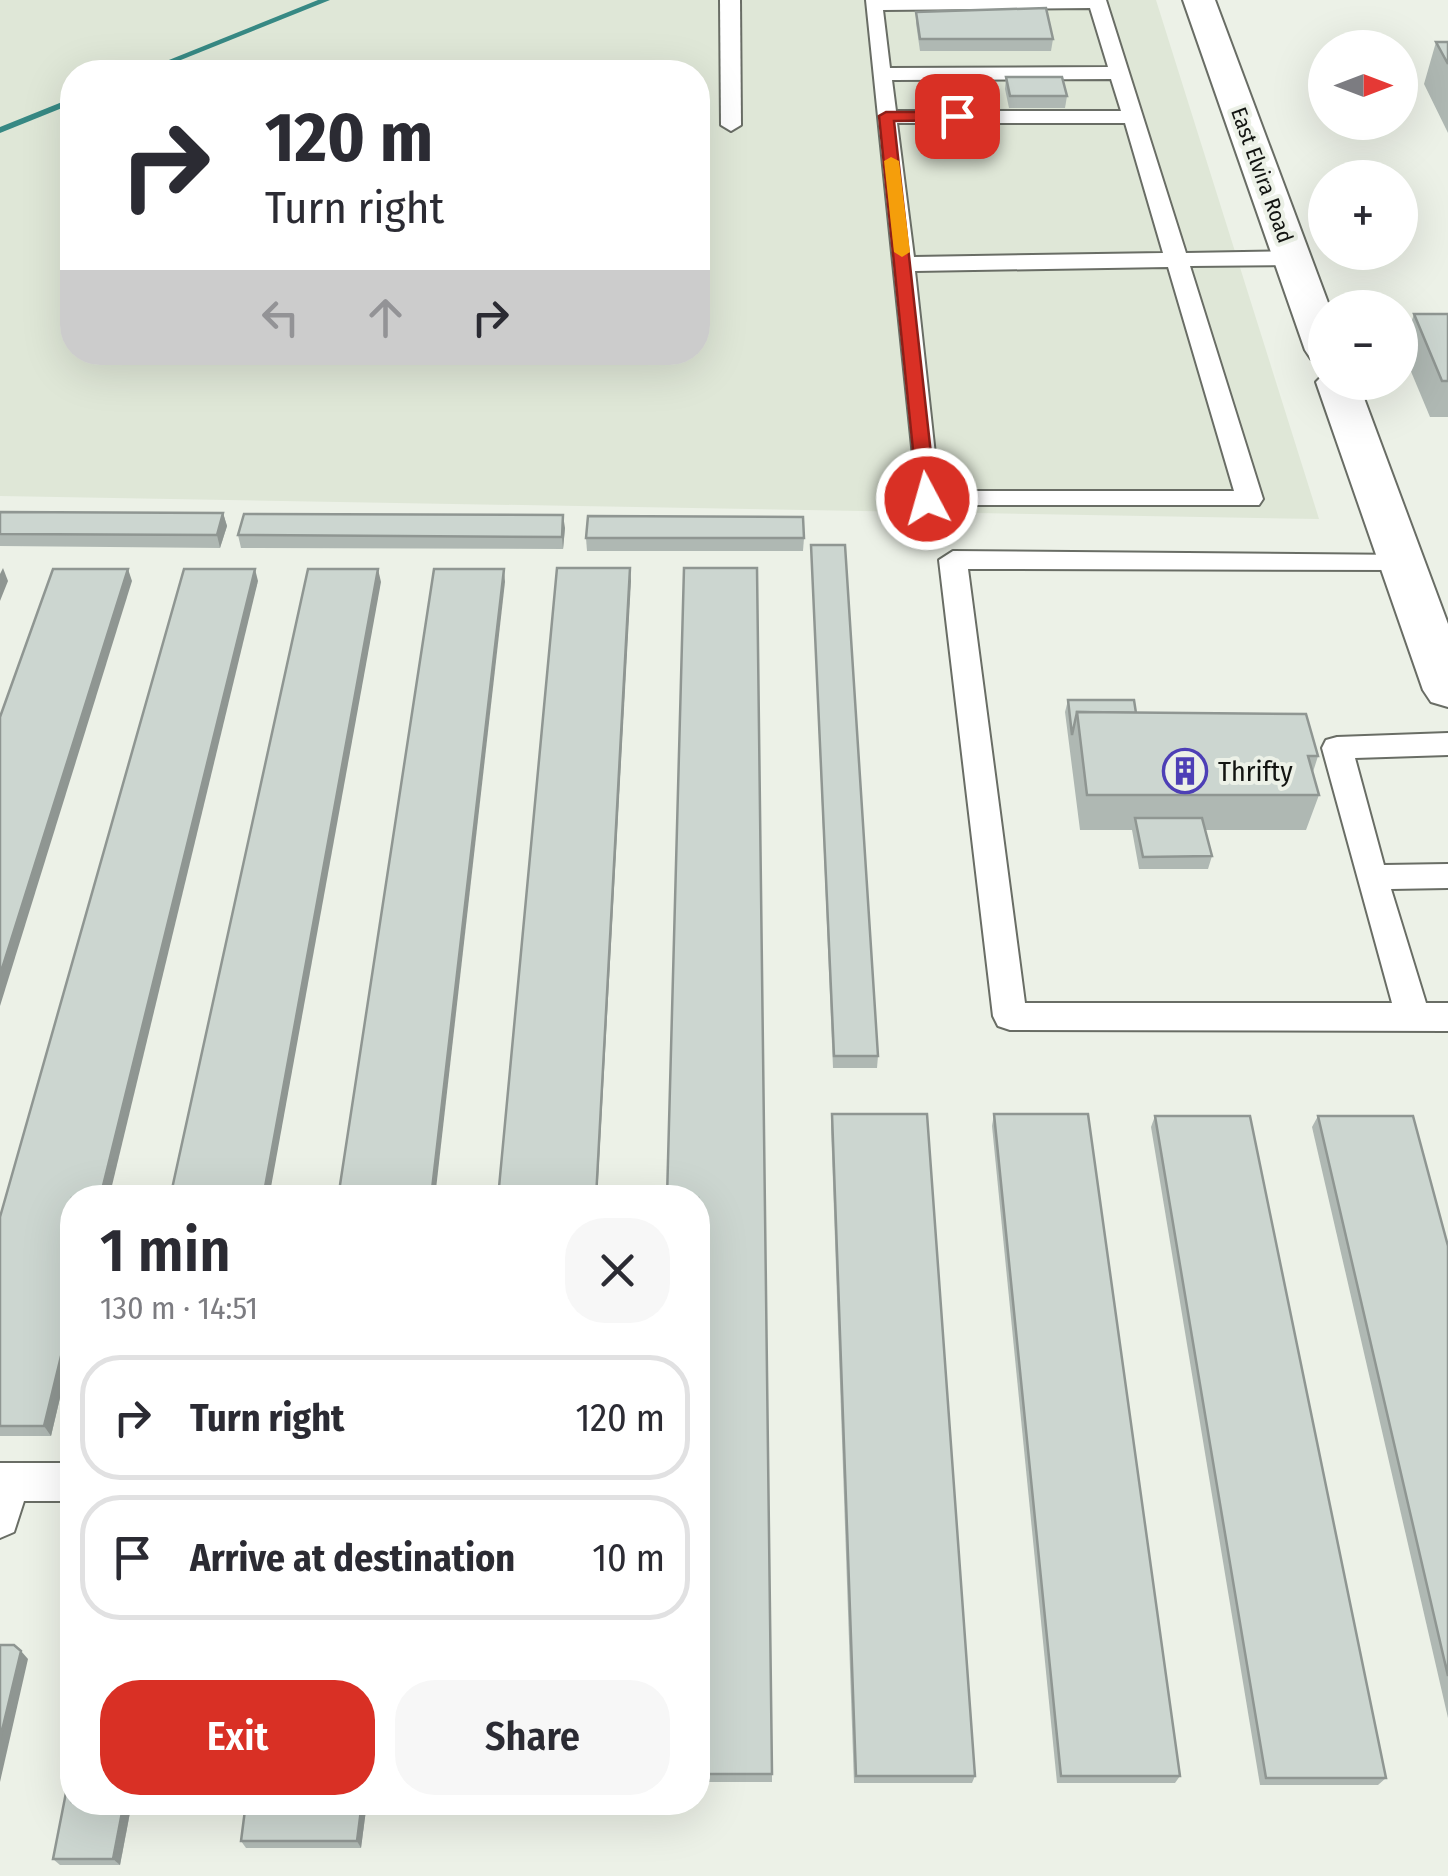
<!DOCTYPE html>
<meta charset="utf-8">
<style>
body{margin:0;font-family:"Fira Sans Condensed",sans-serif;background:#f7f7f7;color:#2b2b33;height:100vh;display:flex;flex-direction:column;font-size:38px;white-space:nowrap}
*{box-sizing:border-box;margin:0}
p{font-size:32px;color:#7c7c81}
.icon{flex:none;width:55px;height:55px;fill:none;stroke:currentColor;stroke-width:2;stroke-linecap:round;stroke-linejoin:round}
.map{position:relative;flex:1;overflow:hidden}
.drawer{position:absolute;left:60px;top:1185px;width:650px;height:630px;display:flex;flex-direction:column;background:#fff;border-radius:40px;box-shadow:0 10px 40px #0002}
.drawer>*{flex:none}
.guide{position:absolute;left:60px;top:60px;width:650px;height:305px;border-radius:40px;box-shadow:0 10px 40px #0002;background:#fff;color:#2b2b33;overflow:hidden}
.needle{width:65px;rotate:90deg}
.fabs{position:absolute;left:1308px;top:30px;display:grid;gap:20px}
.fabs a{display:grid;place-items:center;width:110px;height:110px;border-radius:50%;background:#fff;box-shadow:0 10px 40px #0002;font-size:50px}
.pin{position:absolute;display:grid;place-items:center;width:85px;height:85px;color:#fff;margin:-42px;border-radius:20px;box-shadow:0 5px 15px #0006}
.me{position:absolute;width:110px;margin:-55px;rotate:354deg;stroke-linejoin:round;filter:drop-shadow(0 0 8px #0008)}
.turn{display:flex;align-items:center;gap:35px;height:210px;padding:0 40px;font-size:45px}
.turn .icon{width:130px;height:130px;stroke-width:2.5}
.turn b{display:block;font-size:70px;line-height:85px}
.lanes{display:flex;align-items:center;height:95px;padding:0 40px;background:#0003;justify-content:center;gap:50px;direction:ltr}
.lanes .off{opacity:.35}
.round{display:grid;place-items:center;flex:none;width:105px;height:105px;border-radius:40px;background:#f7f7f7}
.head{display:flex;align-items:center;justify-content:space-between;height:170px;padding:0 40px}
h1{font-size:60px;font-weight:600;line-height:75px}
.primary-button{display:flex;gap:20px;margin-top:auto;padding:20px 40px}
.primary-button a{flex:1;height:115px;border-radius:40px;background:#d93025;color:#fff;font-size:40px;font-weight:600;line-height:115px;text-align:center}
.primary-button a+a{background:#f7f7f7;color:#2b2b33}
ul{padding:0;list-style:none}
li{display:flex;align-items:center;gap:30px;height:125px;margin:0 20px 15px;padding:0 20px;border:5px solid #e1e1e2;border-radius:40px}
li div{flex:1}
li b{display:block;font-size:38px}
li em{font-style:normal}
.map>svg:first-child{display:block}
.built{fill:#dfe7d7;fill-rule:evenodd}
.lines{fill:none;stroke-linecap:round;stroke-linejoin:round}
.stream{fill:#378984;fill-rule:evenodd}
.lane-casing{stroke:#696d65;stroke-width:4}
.street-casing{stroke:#696d65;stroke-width:4}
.lane{fill:#fff;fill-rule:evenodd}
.street{fill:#fff;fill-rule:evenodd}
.wall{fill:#afb8b3}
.shaded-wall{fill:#8f9692}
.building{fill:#ccd6d0;stroke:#8f9692;stroke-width:2.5}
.route{fill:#d93025;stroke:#8d1f18;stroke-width:2.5}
.slow{fill:#f59e0b}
.labels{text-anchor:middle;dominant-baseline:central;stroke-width:8;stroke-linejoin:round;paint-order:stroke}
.far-street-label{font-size:22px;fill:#131512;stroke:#ecf1e7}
.poi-label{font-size:28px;fill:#131512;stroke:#ecf1e7;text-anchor:start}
</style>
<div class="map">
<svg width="1448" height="1876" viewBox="0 0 1448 1876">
<rect width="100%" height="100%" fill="#ecf1e7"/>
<!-- built -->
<path class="built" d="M0,0H1156L1319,519L0,496ZM72,72H698V352H72Z"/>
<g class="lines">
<!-- stream -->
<g class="stream">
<path d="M318,0H330L151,72H139Z"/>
<path d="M72,98V104L0,133V127Z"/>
</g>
<defs>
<g id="lane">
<path d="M720,0H740L741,125L731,131L721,125Z"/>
<path d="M866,0H1106L1186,253L1292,251L1303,258L1292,265L1190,266L1263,499L1259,505H918ZM1090,8L1108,67L890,68L883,10ZM1111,79L1121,111H896L892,80ZM897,123H1125L1163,253L914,257ZM1168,267L1234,491H939L915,271Z"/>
<path d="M953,551L1411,555L1415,561L1401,570L968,569L1025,1003H1392L1322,748L1326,740L1337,737L1448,733V755L1355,758L1384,865L1448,864V888L1391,889L1426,1003H1448V1031L1010,1030L998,1026L993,1016L939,560Z"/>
<path d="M0,1463H72V1501H24L14,1532L0,1538Z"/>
</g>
<g id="street">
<path d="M1183,0H1215L1330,308H1325V362L1311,359L1305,350Z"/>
<path d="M1325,373V382H1358L1448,624V707L1431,702L1423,690L1316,382Z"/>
</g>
</defs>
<!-- lane casing -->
<use href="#lane" class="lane-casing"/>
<!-- street casing -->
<use href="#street" class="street-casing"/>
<!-- lane -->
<use href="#lane" class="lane"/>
<!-- street -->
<use href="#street" class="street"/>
</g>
<!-- wall -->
<g class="wall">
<path d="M916,12L1053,39L1051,51H920L916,23Z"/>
<path d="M1448,38V133L1424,84L1436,42H1448Z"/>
<path d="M1006,77L1067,96L1065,108H1009L1005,89Z"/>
<path d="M1414,314H1448V417H1430L1402,350Z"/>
<path d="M0,512L223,513L227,526L220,548L0,546Z"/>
<path d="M565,528L563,549L241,548L238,535Z"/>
<path d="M586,538H804L803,551H587Z"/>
<path d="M811,545L878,1056L877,1068H833Z"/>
<path d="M258,581L72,1198V1347L51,1436H0V1217Z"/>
<path d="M1068,700L1136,713L1318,756L1313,772L1319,795L1306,830H1205L1212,856L1208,869H1139L1132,830H1080L1065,712Z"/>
<path d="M832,1114L975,1776L972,1783H854L831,1126Z"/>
<path d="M994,1114L1180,1776L1175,1783H1057L992,1126Z"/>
<path d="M1155,1116L1386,1778L1378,1785H1260L1151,1127Z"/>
<path d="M1318,1116L1448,1246V1718L1312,1127Z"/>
<path d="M698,1198L772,1774V1782H698Z"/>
<path d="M72,1802H132L120,1865H60L53,1859Z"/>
<path d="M367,1802L361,1848H246L241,1841Z"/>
</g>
<!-- shaded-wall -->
<g class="shaded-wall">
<path d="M223,513L227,526L220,548L217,535Z"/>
<path d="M563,515L565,528L563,549L562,537Z"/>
<path d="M3,568L8,581L0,601V574Z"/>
<path d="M630,568L631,581L597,1198H596Z"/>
<path d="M128,569L132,581L0,1006V975Z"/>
<path d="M255,569L258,581L109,1198H100Z"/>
<path d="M378,569L381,582L269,1198H263Z"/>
<path d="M504,569L505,582L435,1198H431Z"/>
<path d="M72,1311V1347L51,1436L44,1426Z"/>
<path d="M21,1651L28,1659L0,1782V1739Z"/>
<path d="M124,1802H132L120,1865L113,1859Z"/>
<path d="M362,1802H367L361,1848L357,1841Z"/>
</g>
<!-- building -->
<g class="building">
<path d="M1046,8L1053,39H920L916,12Z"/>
<path d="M1436,42H1448V64Z"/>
<path d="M1006,77H1062L1067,96H1010Z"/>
<path d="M1414,314H1448V381H1442Z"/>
<path d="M0,512L223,513L217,535L0,534Z"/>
<path d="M244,514L563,515L562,537L238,535Z"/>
<path d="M588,516L803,517L804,538H586Z"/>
<path d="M811,545H845L878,1056H834Z"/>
<path d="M557,568H630L596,1198H498Z"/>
<path d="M684,568H757L772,1774H698V1198H667Z"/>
<path d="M53,569H128L0,975V717Z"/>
<path d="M184,569H255L100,1198H72V1311L44,1426H0V1217Z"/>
<path d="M308,569H378L263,1198H170Z"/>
<path d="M434,569H504L431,1198H338Z"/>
<path d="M1068,700H1134L1136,713L1077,712L1072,735Z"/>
<path d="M1077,712L1306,714L1318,756H1308L1319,795H1087Z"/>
<path d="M1135,818H1202L1212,856L1143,857Z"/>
<path d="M832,1114H927L975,1776H856Z"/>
<path d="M994,1114H1088L1180,1776H1061Z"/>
<path d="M1155,1116H1250L1386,1778H1266Z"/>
<path d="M1318,1116H1413L1448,1246V1676Z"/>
<path d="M0,1645H14L21,1651L0,1739Z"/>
<path d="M72,1762V1802H124L113,1859H53Z"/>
<path d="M246,1802H362L357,1841H241Z"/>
</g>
<!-- route -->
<path class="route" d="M957,112L964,116L962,120L894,121L936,499L927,505L918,499L879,116L886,112Z"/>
<!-- slow -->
<path class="slow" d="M891,157L899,161L910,252L902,257L894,252L884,161Z"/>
<!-- icons -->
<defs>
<symbol id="building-ring" viewBox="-11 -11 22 22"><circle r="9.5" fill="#ecf1e7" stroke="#4d3fb6" stroke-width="1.5"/><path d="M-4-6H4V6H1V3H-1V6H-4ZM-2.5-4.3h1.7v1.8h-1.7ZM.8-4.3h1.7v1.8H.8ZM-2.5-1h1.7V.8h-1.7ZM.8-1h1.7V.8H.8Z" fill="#4d3fb6"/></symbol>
</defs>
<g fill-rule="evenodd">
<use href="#building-ring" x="1160" y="746" width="50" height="50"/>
</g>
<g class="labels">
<!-- far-street labels -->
<g class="far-street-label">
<text transform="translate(1262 175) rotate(70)">East Elvira Road</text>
</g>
<!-- poi labels -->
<g class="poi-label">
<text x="1218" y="771">Thrifty</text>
</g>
</g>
</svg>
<div class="fabs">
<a><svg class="needle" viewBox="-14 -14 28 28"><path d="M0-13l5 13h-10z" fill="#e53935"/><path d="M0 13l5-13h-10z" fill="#7c7c81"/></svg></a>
<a>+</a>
<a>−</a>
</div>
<div class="pin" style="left:957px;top:116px;background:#d93025"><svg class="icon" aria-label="arrive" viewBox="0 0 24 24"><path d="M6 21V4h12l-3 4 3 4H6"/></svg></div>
<svg class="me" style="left:927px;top:499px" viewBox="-20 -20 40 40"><circle r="17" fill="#d93025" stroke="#fff" stroke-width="3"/><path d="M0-11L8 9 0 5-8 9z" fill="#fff"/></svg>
<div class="guide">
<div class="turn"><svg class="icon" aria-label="right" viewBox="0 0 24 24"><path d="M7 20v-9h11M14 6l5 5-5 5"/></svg><div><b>120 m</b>Turn right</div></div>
<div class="lanes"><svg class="icon off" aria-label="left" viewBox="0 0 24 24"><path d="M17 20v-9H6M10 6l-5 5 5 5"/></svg><svg class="icon off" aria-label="ahead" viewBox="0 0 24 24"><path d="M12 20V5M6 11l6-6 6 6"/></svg><svg class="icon" aria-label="right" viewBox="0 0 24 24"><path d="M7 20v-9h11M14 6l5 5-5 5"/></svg></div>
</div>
<section class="drawer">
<div class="head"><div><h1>1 min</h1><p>130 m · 14:51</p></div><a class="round"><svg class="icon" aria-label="close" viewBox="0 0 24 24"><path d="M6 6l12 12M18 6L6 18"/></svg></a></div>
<ul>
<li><svg class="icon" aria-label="right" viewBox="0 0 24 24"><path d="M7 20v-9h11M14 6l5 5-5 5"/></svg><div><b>Turn right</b></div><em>120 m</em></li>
<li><svg class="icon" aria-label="arrive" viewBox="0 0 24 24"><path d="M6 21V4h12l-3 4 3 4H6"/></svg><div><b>Arrive at destination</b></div><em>10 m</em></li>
</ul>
<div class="primary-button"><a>Exit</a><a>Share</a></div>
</section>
</div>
